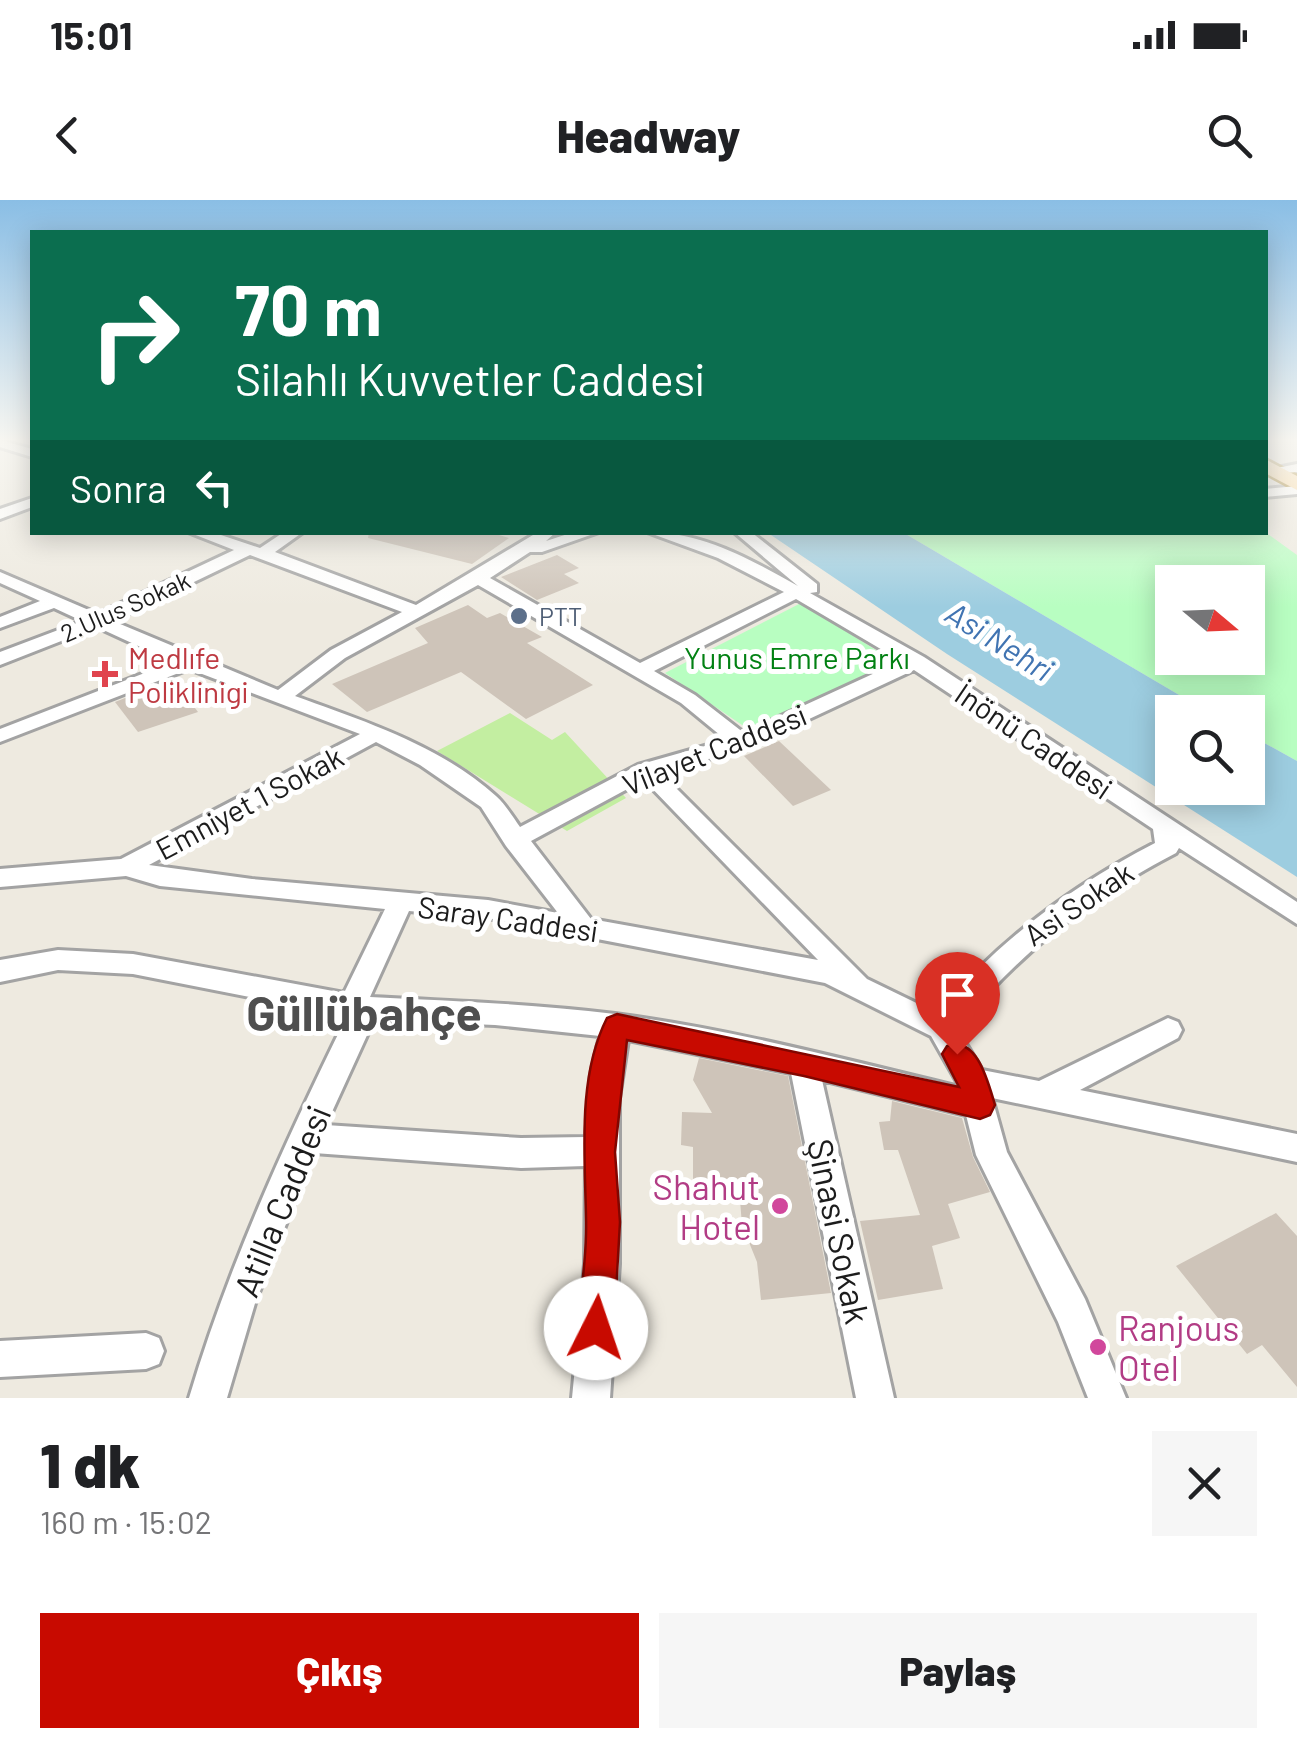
<!DOCTYPE html>
<html lang="tr">
<meta charset="utf-8">
<style>
body{margin:0;font-family:Barlow,sans-serif;background:#f6f6f6;color:#202124;height:100vh;display:flex;flex-direction:column;font-size:38px;white-space:nowrap}
*{box-sizing:border-box;margin:0}
p{font-size:32px;color:#757577}
.icon{flex:none;width:55px;height:55px;fill:none;stroke:currentColor;stroke-width:2;stroke-linecap:round;stroke-linejoin:round}
.map{position:relative;height:1198px;overflow:hidden}
.panel{display:flex;flex-direction:column;background:#fff;flex:1}
.panel>*{flex:none}
.top-card{position:absolute;left:30px;top:30px;width:1238px;height:305px;border-radius:0px;box-shadow:0 5px 25px #0003;background:#0b6e4f;color:#fff;overflow:hidden}
.needle{width:65px;rotate:109deg}
.tools{position:absolute;left:1155px;top:365px;display:grid;gap:20px}
.tools a{display:grid;place-items:center;width:110px;height:110px;border-radius:0px;background:#fff;box-shadow:0 5px 25px #0003;font-size:50px}
.pin{position:absolute;display:grid;place-items:center;width:85px;height:85px;color:#fff;margin:-102px -42px;border-radius:50% 50% 50% 0;rotate:-45deg;box-shadow:0 0 10px #0007}
.pin .icon{rotate:45deg}
.me{position:absolute;width:110px;margin:-55px;rotate:4deg;stroke-linejoin:round;filter:drop-shadow(0 0 8px #0008)}
.turn{display:flex;align-items:center;gap:35px;height:210px;padding:0 40px;font-size:45px}
.turn .icon{width:130px;height:130px;stroke-width:2.5}
.turn b{display:block;font-size:70px;line-height:85px}
.then{display:flex;align-items:center;height:95px;padding:0 40px;background:#0003;gap:20px;font-size:38px}
.round{display:grid;place-items:center;flex:none;width:105px;height:105px;border-radius:0px;background:#f6f6f6}
.overview{display:flex;align-items:center;justify-content:space-between;height:170px;padding:0 40px}
h1{font-size:60px;font-weight:800;line-height:75px}
.button{display:flex;gap:20px;margin-top:auto;padding:20px 40px}
.button a{flex:1;height:115px;border-radius:0px;background:#c80a00;color:#fff;font-size:40px;font-weight:800;line-height:115px;text-align:center}
.button a+a{background:#f6f6f6;color:#202124}
.status{display:flex;justify-content:space-between;align-items:center;height:70px;padding:0 50px;background:#fff;direction:ltr}
.status svg{height:28px;fill:currentColor}
header{display:flex;justify-content:space-between;align-items:center;height:130px;padding:0 40px;background:#fff;font-size:45px;font-weight:800}
.map>svg:first-child{display:block}
.grass{fill:#c3eea1}
.park{fill:#b8fec1;fill-rule:evenodd}
.water{fill:#9dcde0}
.building{fill:#cec4b9}
.lines{fill:none;stroke-linecap:round;stroke-linejoin:round}
.minor-casing{stroke:#a3a3a3;stroke-width:6}
.major-casing{stroke:#946a00;stroke-width:5}
.minor{fill:#fff;fill-rule:evenodd}
.major{fill:#ffd795;fill-rule:evenodd}
.route{fill:#c80a00;stroke:#820600;stroke-width:2.5}
.service-dot{fill:#5c6f8a;stroke:#fff;stroke-width:4}
.health-dot{fill:#e0444e;stroke:#fff;stroke-width:4}
.hotel-dot{fill:#d1479c;stroke:#fff;stroke-width:4}
.labels{text-anchor:middle;dominant-baseline:central;stroke-width:10;stroke-linejoin:round;paint-order:stroke}
.far-street-label{font-size:25px;fill:#1c1c1c;stroke:#fff}
.far-service-label{font-size:25px;fill:#4e5e75;stroke:#fff;text-anchor:start}
.health-label{font-size:30px;fill:#be3a42;stroke:#fff;text-anchor:start}
.park-label{font-size:30px;fill:#028113;stroke:#fff}
.street-label{font-size:30px;fill:#1c1c1c;stroke:#fff}
.water-label{font-size:32px;font-style:italic;fill:#4174b2;stroke:#fff}
.near-hotel-label{font-size:35px;fill:#b23c85;stroke:#fff;text-anchor:end}
.near-street-label{font-size:35px;fill:#1c1c1c;stroke:#fff}
.near-district-label{font-size:48px;font-weight:bold;fill:#4f4f4f;stroke:#fff}
</style>
<div class="status"><b>15:01</b><svg viewBox="0 0 49 12"><path d="M0 12V9h3v3zM5 12V6h3v6zM10 12V3h3v9zM15 12V0h3v12zM26 1h20v11H26zM47 4h2v5h-2z"/></svg></div>
<header><svg class="icon" aria-label="back" viewBox="0 0 24 24"><path d="M15 5l-7 7 7 7"/></svg>Headway<svg class="icon" aria-label="search" viewBox="0 0 24 24"><circle cx="10" cy="10" r="6"/><path d="M15 15l6 6"/></svg></header>
<div class="map">
<svg width="1297" height="1198" viewBox="0 0 1297 1198">
<rect width="100%" height="100%" fill="#eeeae0"/>
<!-- grass -->
<path class="grass" d="M510,513L552,540L565,532L626,598L567,631L437,551Z"/>
<!-- park -->
<g class="park">
<path d="M1265,332L1297,355V561L1248,534V512H1208L904,333ZM1172,382H1248V458H1172Z"/>
<path d="M801,403L895,462L751,531L665,473Z"/>
</g>
<!-- water -->
<path class="water" d="M768,333H904L1208,512H1172V588H1248V534L1297,561V677L947,454Z"/>
<!-- building -->
<g class="building">
<path d="M369,332H489L509,338L472,364L368,338Z"/>
<path d="M557,355L579,368L564,374L579,383L537,400L501,377Z"/>
<path d="M468,405L487,418L500,413L542,437L527,443L593,485L526,519L461,472L367,512L332,484L428,443L415,428Z"/>
<path d="M173,479L198,512L138,532L115,502Z"/>
<path d="M779,541L831,590L793,606L744,556Z"/>
<path d="M699,858L788,876L831,1093L761,1100L757,1062L742,1025L739,988H693V947L681,945L682,912L712,913L693,880Z"/>
<path d="M892,901L962,918L973,957L990,992L948,1004L960,1038L932,1046L943,1089L878,1100L860,1021L920,1015L898,950H884L879,922L890,921Z"/>
<path d="M1276,1013L1297,1036V1187L1262,1145L1247,1154L1176,1066Z"/>
</g>
<g class="lines">
<defs>
<g id="minor">
<path d="M0,240L32,249V257L0,247Z"/>
<path d="M1297,264V272L1273,274L1266,270Z"/>
<path d="M1297,286V294L1265,297V289Z"/>
<path d="M32,298V307L0,319V309Z"/>
<path d="M188,332H212L260,348L284,332H303L275,352L416,405L538,332H556L546,341L574,332H599L542,352H530L490,378L640,463L784,392L718,358L647,332C702,332 750,359 798,386L734,332H751L817,384V392L810,393L924,457L1297,702V724L1179,648L1176,653C1089,698 1019,753 957,829L982,870L1039,881L1168,818L1178,822L1182,830L1178,838L1080,890L1297,934V962L992,898L1007,952L1085,1099L1126,1198H1088L1058,1122L976,955L966,915L822,880L894,1198H856L791,873L628,840L619,898V1064L610,1198H572L585,1064L586,966L521,968L314,953L256,1100L227,1198H189C229,1064 286,940 347,816L133,774L58,770L0,782V760L58,750L133,754L344,793L385,709L160,686L126,676L0,687V669L121,659L360,534L189,469L0,542V529L173,462L97,427L0,465V452L82,421L54,408L0,428V417L40,401L0,383V372L98,414L234,350ZM250,355L402,412L331,450L278,490L113,421ZM478,385L681,503L726,540L638,565L520,627C513,617 505,604 496,596C441,546 364,521 295,496L345,458ZM796,399L901,461L744,533L695,495L654,471ZM914,470L1153,629L1155,643C1070,687 1000,740 937,813L867,779L661,573L749,547ZM376,542L420,565L481,607L506,646L558,713L488,700L252,679L149,665ZM644,580L818,760L591,719L531,641ZM409,711L488,718L825,783L931,836L960,887C846,860 731,829 615,814C534,804 452,801 370,797ZM374,820L495,825L600,836L591,874L586,937L521,938L326,925Z"/>
<path d="M146,1133L159,1138L164,1151L159,1164L146,1169L0,1177V1141Z"/>
</g>
<path id="major" d="M1265,259L1297,276V290L1265,273Z"/>
</defs>
<!-- minor casing -->
<use href="#minor" class="minor-casing"/>
<!-- major casing -->
<use href="#major" class="major-casing"/>
<!-- minor -->
<use href="#minor" class="minor"/>
<!-- major -->
<use href="#major" class="major"/>
</g>
<!-- sky -->
<linearGradient id="sky" x2="0" y2="1"><stop stop-color="#8abee5"/><stop offset="0.59" stop-color="#f7f6f1"/><stop offset="1" stop-color="#f7f6f1" stop-opacity="0"/></linearGradient>
<rect width="1297" height="407" fill="url(#sky)"/>
<!-- route -->
<path class="route" d="M617,814L959,887L942,854L947,846C977,835 988,882 995,905L990,915L980,919L804,876L627,840L615,952L620,1022L614,1128L609,1140L596,1146L583,1140L577,1128C581,1092 587,1054 586,1018C585,954 577,877 607,818Z"/>
<!-- markers -->
<circle class="service-dot" cx="519" cy="416" r="10"/>
<path class="health-dot" d="M100 459h10v10h10v10h-10v10h-10v-10h-10v-10h10z"/>
<g class="hotel-dot">
<circle cx="780" cy="1006" r="10"/>
<circle cx="1098" cy="1147" r="10"/>
</g>
<g class="labels">
<!-- far-street labels -->
<g class="far-street-label">
<text transform="translate(125 406) rotate(-24)">2.Ulus Sokak</text>
</g>
<!-- far-service labels -->
<g class="far-service-label">
<text x="539" y="416">PTT</text>
</g>
<!-- health labels -->
<g class="health-label">
<text x="128" y="457">Medlıfe<tspan x="128" dy="34">Poliklinigi</tspan></text>
</g>
<!-- park labels -->
<g class="park-label">
<text x="797" y="457">Yunus Emre Parkı</text>
</g>
<!-- street labels -->
<g class="street-label">
<text transform="translate(1034 540) rotate(34)">İnönü Caddesi</text>
<text transform="translate(714 549) rotate(-22)">Vilayet Caddesi</text>
<text transform="translate(249 602) rotate(-28)">Emniyet 1 Sokak</text>
<text transform="translate(1078 703) rotate(-34)">Asi Sokak</text>
<text transform="translate(508 718) rotate(8)">Saray Caddesi</text>
</g>
<!-- water labels -->
<g class="water-label">
<text transform="translate(1000 440) rotate(32)">Asi Nehri</text>
</g>
<!-- near-hotel labels -->
<g class="near-hotel-label">
<text x="760" y="986">Shahut<tspan x="760" dy="40">Hotel</tspan></text>
<text x="1118" y="1127" text-anchor="start">Ranjous<tspan x="1118" dy="40">Otel</tspan></text>
</g>
<!-- near-street labels -->
<g class="near-street-label">
<text transform="translate(281 1001) rotate(-68)">Atilla Caddesi</text>
<text transform="translate(840 1031) rotate(78)">Şinasi Sokak</text>
</g>
<!-- near-district labels -->
<g class="near-district-label">
<text x="364" y="812">Güllübahçe</text>
</g>
</g>
</svg>
<div class="tools">
<a><svg class="needle" viewBox="-14 -14 28 28"><path d="M0-13l5 13h-10z" fill="#e53935"/><path d="M0 13l5-13h-10z" fill="#757577"/></svg></a>
<a><svg class="icon" aria-label="search" viewBox="0 0 24 24"><circle cx="10" cy="10" r="6"/><path d="M15 15l6 6"/></svg></a>
</div>
<div class="pin" style="left:957px;top:854px;background:#d93025"><svg class="icon" aria-label="arrive" viewBox="0 0 24 24"><path d="M6 21V4h12l-3 4 3 4H6"/></svg></div>
<svg class="me" style="left:596px;top:1128px" viewBox="-20 -20 40 40"><circle r="19" fill="#fff"/><path d="M0-13L10 11 0 6-10 11z" fill="#c80a00"/></svg>
<div class="top-card">
<div class="turn"><svg class="icon" aria-label="right" viewBox="0 0 24 24"><path d="M7 20v-9h11M14 6l5 5-5 5"/></svg><div><b>70 m</b>Silahlı Kuvvetler Caddesi</div></div>
<div class="then">Sonra<svg class="icon" aria-label="left" viewBox="0 0 24 24"><path d="M17 20v-9H6M10 6l-5 5 5 5"/></svg></div>
</div>
</div>
<section class="panel">
<div class="overview"><div><h1>1 dk</h1><p>160 m · 15:02</p></div><a class="round"><svg class="icon" aria-label="close" viewBox="0 0 24 24"><path d="M6 6l12 12M18 6L6 18"/></svg></a></div>
<div class="button"><a>Çıkış</a><a>Paylaş</a></div>
</section>
